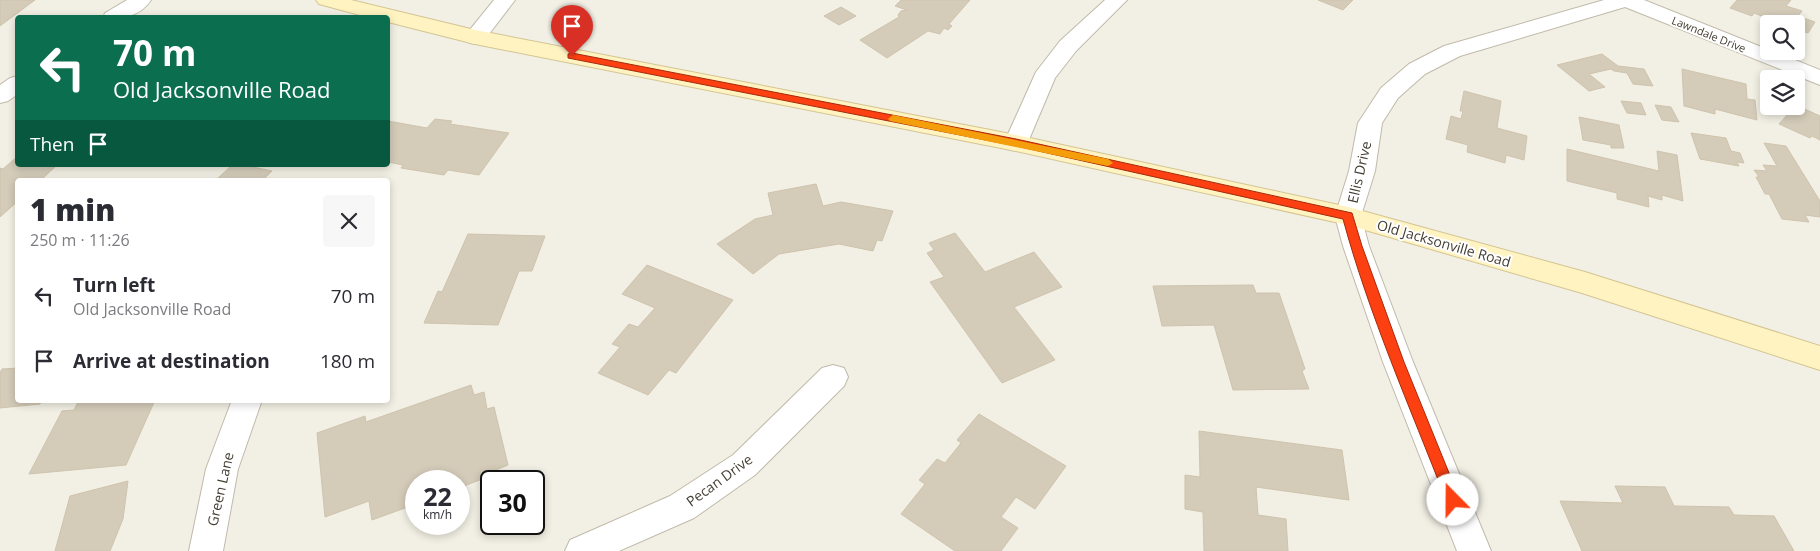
<!DOCTYPE html>
<meta charset="utf-8">
<style>
body{margin:0;font-family:"Open Sans",sans-serif;background:#f7f7f7;color:#2b2b33;height:100vh;display:flex;flex-direction:column;font-size:19px;white-space:nowrap}
*{box-sizing:border-box;margin:0}
p{font-size:16px;color:#7c7c81}
.icon{flex:none;width:28px;height:28px;fill:none;stroke:currentColor;stroke-width:2;stroke-linecap:round;stroke-linejoin:round}
.map{position:relative;flex:1;overflow:hidden}
.side{position:absolute;left:15px;top:178px;width:375px;height:225px;display:flex;flex-direction:column;background:#fff;border-radius:5px;box-shadow:0 2px 8px #0003}
.side>*{flex:none}
.banner{position:absolute;left:15px;top:15px;width:375px;height:152px;border-radius:5px;box-shadow:0 2px 8px #0003;background:#0b6e4f;color:#fff;overflow:hidden}
.controls{position:absolute;left:1760px;top:15px;display:grid;gap:10px}
.controls a{display:grid;place-items:center;width:45px;height:45px;border-radius:5px;background:#fff;box-shadow:0 2px 8px #0003;font-size:25px}
.speed{position:absolute;left:405px;top:470px;display:flex;gap:10px;font-size:25px;font-weight:700;text-align:center}
.speed>*{display:grid;place-content:center;width:65px;height:65px;border-radius:50%;background:#fff;box-shadow:0 2px 8px #0003;line-height:1}
.speed small{font-size:12px;font-weight:400}
.speed .limit{border:2px solid #111;border-radius:8px;background:#fff;color:#111}
.pin{position:absolute;display:grid;place-items:center;width:42px;height:42px;color:#fff;margin:-51px -21px;border-radius:50% 50% 50% 0;rotate:-45deg;box-shadow:0 0 5px #0007}
.pin .icon{rotate:45deg}
.me{position:absolute;width:55px;margin:-28px;rotate:338deg;stroke-linejoin:round;filter:drop-shadow(0 0 4px #0008)}
.turn{display:flex;align-items:center;gap:18px;height:105px;padding:0 15px;font-size:22px}
.turn .icon{width:65px;height:65px;stroke-width:2.5}
.turn b{display:block;font-size:35px;line-height:42px}
.then{display:flex;align-items:center;height:48px;padding:0 15px;background:#0003;gap:10px;font-size:19px}
.round{display:grid;place-items:center;flex:none;width:52px;height:52px;border-radius:5px;background:#f7f7f7}
.overview{display:flex;align-items:center;justify-content:space-between;height:85px;padding:0 15px}
h1{font-size:30px;font-weight:800;line-height:38px}
ul{padding:0;list-style:none}
li{display:flex;align-items:center;gap:15px;height:65px;padding:0 15px}
li div{flex:1}
li b{display:block;font-size:19px}
li em{font-style:normal}
.map>svg:first-child{display:block}
.building{fill:#d4cbb9;stroke:#cfc3ac}
.lines{fill:none;stroke-linecap:round;stroke-linejoin:round}
.minor-casing{stroke:#c0baa9;stroke-width:2}
.secondary-casing{stroke:#d3c593;stroke-width:2}
.minor{fill:#fff;fill-rule:evenodd}
.secondary{fill:#fff3c1;fill-rule:evenodd}
.route{fill:#fc4011;stroke:#a42a0b}
.slow{fill:#f59e0b}
.labels{text-anchor:middle;dominant-baseline:central;stroke-width:4;stroke-linejoin:round;paint-order:stroke}
.far-street-label{font-size:11px;fill:#443f34;stroke:#fff}
.street-label{font-size:14px;fill:#443f34;stroke:#fff}
</style>
<div class="map">
<svg width="1820" height="551" viewBox="0 0 1820 551">
<rect width="100%" height="100%" fill="#f2efe4"/>
<!-- building -->
<g class="building">
<path d="M0,0H35L0,26Z"/>
<path d="M901,0H970L949,24L952,26L948,30L944,28L940,34L928,31L887,58L860,40L899,17L898,15L901,11L907,10L895,6Z"/>
<path d="M1318,0H1353L1343,10Z"/>
<path d="M1737,0H1791L1786,6L1802,11L1798,16L1815,22L1808,33L1796,29V24H1782L1754,13L1752,16L1730,8Z"/>
<path d="M841,7L856,16L839,25L824,16Z"/>
<path d="M1602,54L1618,66L1644,69L1653,86L1633,84L1627,73L1614,71L1611,69L1589,74L1605,87L1589,91L1557,65Z"/>
<path d="M1682,69L1746,84L1747,99L1755,100L1757,120L1715,109V114L1684,106Z"/>
<path d="M1464,91L1501,101L1497,128L1527,136L1524,160L1506,155L1505,163L1467,152L1468,145L1446,139L1451,116L1461,119L1463,111H1460Z"/>
<path d="M1621,101L1641,103L1646,115L1627,113Z"/>
<path d="M1655,105L1671,107L1679,122L1662,120Z"/>
<path d="M1796,105L1820,116V140L1812,136L1810,138L1779,124Z"/>
<path d="M1579,117L1619,125L1624,148H1611V145L1583,140Z"/>
<path d="M435,119L452,121L450,124L509,133L479,175L448,170L444,175L401,168L403,165L388,162V121L427,128Z"/>
<path d="M1691,133L1726,138L1731,151L1740,153L1744,163L1737,162L1739,166L1700,159Z"/>
<path d="M1764,143L1786,146L1820,201V217L1805,215L1809,222L1782,219L1769,194H1765L1756,177H1759L1754,170L1767,171L1763,165L1777,166Z"/>
<path d="M1567,149L1659,171L1657,151L1677,155L1683,201L1662,195V200L1648,196L1649,207L1617,199V193L1567,181Z"/>
<path d="M18,156V165H57L41,180H18V201L0,217V168L3,169Z"/>
<path d="M232,165H243L272,171L263,180H216Z"/>
<path d="M816,184L823,206L841,202L893,211L882,241L877,240L873,251L839,244L779,254L753,274L717,244L755,219L773,215L768,193Z"/>
<path d="M955,233L985,272L1034,252L1062,287L1014,307L1055,360L1002,383L930,282L944,277L927,253L934,250L929,243Z"/>
<path d="M468,234L545,236L532,271H519L498,325L424,323L438,291L442,292Z"/>
<path d="M647,265L733,300L676,373L669,370L648,395L598,373L620,347L612,344L629,324L638,327L655,308L622,294Z"/>
<path d="M1253,285L1256,293H1279L1305,369L1302,371L1309,389L1233,390L1214,325L1162,326L1153,286Z"/>
<path d="M18,368V400H42L40,404L0,408V373L2,369Z"/>
<path d="M471,385L474,395L484,392L487,409L494,407L508,465L481,476L482,479L459,488V481H416V504L372,520L369,501L325,517L317,433L365,416L366,422Z"/>
<path d="M79,400H155L126,465L29,474L62,411L74,410Z"/>
<path d="M979,414L1066,466L1035,509L1016,497L1001,517L1018,528L1001,551H955L901,514L925,484L919,480L937,459L945,463L961,443L957,440Z"/>
<path d="M1199,431L1342,450L1349,500L1256,487L1258,515L1286,519L1288,551H1204L1203,512L1185,509V475L1200,477Z"/>
<path d="M128,481L123,519L110,551H55L70,496Z"/>
<path d="M1615,486L1665,487L1674,506L1729,507L1734,515L1774,516L1794,551H1582L1560,501L1623,503Z"/>
</g>
<g class="lines">
<defs>
<g id="minor">
<path d="M127,0H151C139,18 122,18 103,18L105,13Z"/>
<path d="M494,0H515L483,42L475,44L467,42L464,37Z"/>
<path d="M1105,0H1127L1076,51L1055,78L1025,149L1016,151L1007,149L1004,143L1036,72L1060,41Z"/>
<path d="M1604,0H1644L1769,50V51H1773L1820,70V85L1625,7L1460,56L1425,74L1398,98L1382,123L1375,171L1361,216L1369,246L1413,362L1491,551H1457L1383,362L1343,246L1335,216L1349,171L1358,123L1381,88L1409,64L1444,46Z"/>
<path d="M18,76V94L8,101L0,103V85L10,78Z"/>
<path d="M833,365L844,368L848,377L844,386L755,475L694,518L619,551H565L570,540L670,496L733,455L822,368Z"/>
<path d="M232,400H262L238,469L223,551H189L206,469Z"/>
</g>
<path id="secondary" d="M316,0H351L475,30L1016,135L1348,207L1585,272L1820,346V370L1582,293L1348,225L1016,151L475,44L388,22V18H371L319,4Z"/>
</defs>
<!-- minor casing -->
<use href="#minor" class="minor-casing"/>
<!-- secondary casing -->
<use href="#secondary" class="secondary-casing"/>
<!-- minor -->
<use href="#minor" class="minor"/>
<!-- secondary -->
<use href="#secondary" class="secondary"/>
</g>
<!-- route -->
<path class="route" d="M572,53L1016,139L1352,213L1362,246L1404,362L1460,500L1458,504L1453,506L1448,504L1446,500C1410,407 1369,315 1343,219L1016,146L568,58V54Z"/>
<!-- slow -->
<path class="slow" d="M893,115L1108,159L1113,163L1108,166L890,121L888,119Z"/>
<g class="labels">
<!-- far-street labels -->
<g class="far-street-label">
<text transform="translate(1709 34) rotate(22)">Lawndale Drive</text>
</g>
<!-- street labels -->
<g class="street-label">
<text transform="translate(1359 172) rotate(-77)">Ellis Drive</text>
<text transform="translate(1444 243) rotate(16)">Old Jacksonville Road</text>
<text transform="translate(719 480) rotate(-36)">Pecan Drive</text>
<text transform="translate(220 489) rotate(-77)">Green Lane</text>
</g>
</g>
</svg>
<div class="controls">
<a><svg class="icon" aria-label="search" viewBox="0 0 24 24"><circle cx="10" cy="10" r="6"/><path d="M15 15l6 6"/></svg></a>
<a><svg class="icon" aria-label="layers" viewBox="0 0 24 24"><path d="M12 4l9 5-9 5-9-5zM3 14l9 5 9-5"/></svg></a>
</div>
<div class="speed"><div>22<small>km/h</small></div><div class="limit">30</div></div>
<div class="pin" style="left:572px;top:56px;background:#d93025"><svg class="icon" aria-label="arrive" viewBox="0 0 24 24"><path d="M6 21V4h12l-3 4 3 4H6"/></svg></div>
<svg class="me" style="left:1453px;top:500px" viewBox="-20 -20 40 40"><circle r="19" fill="#fff"/><path d="M0-13L10 11 0 6-10 11z" fill="#fc4011"/></svg>
<div class="banner">
<div class="turn"><svg class="icon" aria-label="left" viewBox="0 0 24 24"><path d="M17 20v-9H6M10 6l-5 5 5 5"/></svg><div><b>70 m</b>Old Jacksonville Road</div></div>
<div class="then">Then<svg class="icon" aria-label="arrive" viewBox="0 0 24 24"><path d="M6 21V4h12l-3 4 3 4H6"/></svg></div>
</div>
<section class="side">
<div class="overview"><div><h1>1 min</h1><p>250 m · 11:26</p></div><a class="round"><svg class="icon" aria-label="close" viewBox="0 0 24 24"><path d="M6 6l12 12M18 6L6 18"/></svg></a></div>
<ul>
<li><svg class="icon" aria-label="left" viewBox="0 0 24 24"><path d="M17 20v-9H6M10 6l-5 5 5 5"/></svg><div><b>Turn left</b><p>Old Jacksonville Road</p></div><em>70 m</em></li>
<li><svg class="icon" aria-label="arrive" viewBox="0 0 24 24"><path d="M6 21V4h12l-3 4 3 4H6"/></svg><div><b>Arrive at destination</b></div><em>180 m</em></li>
</ul>
</section>
</div>
